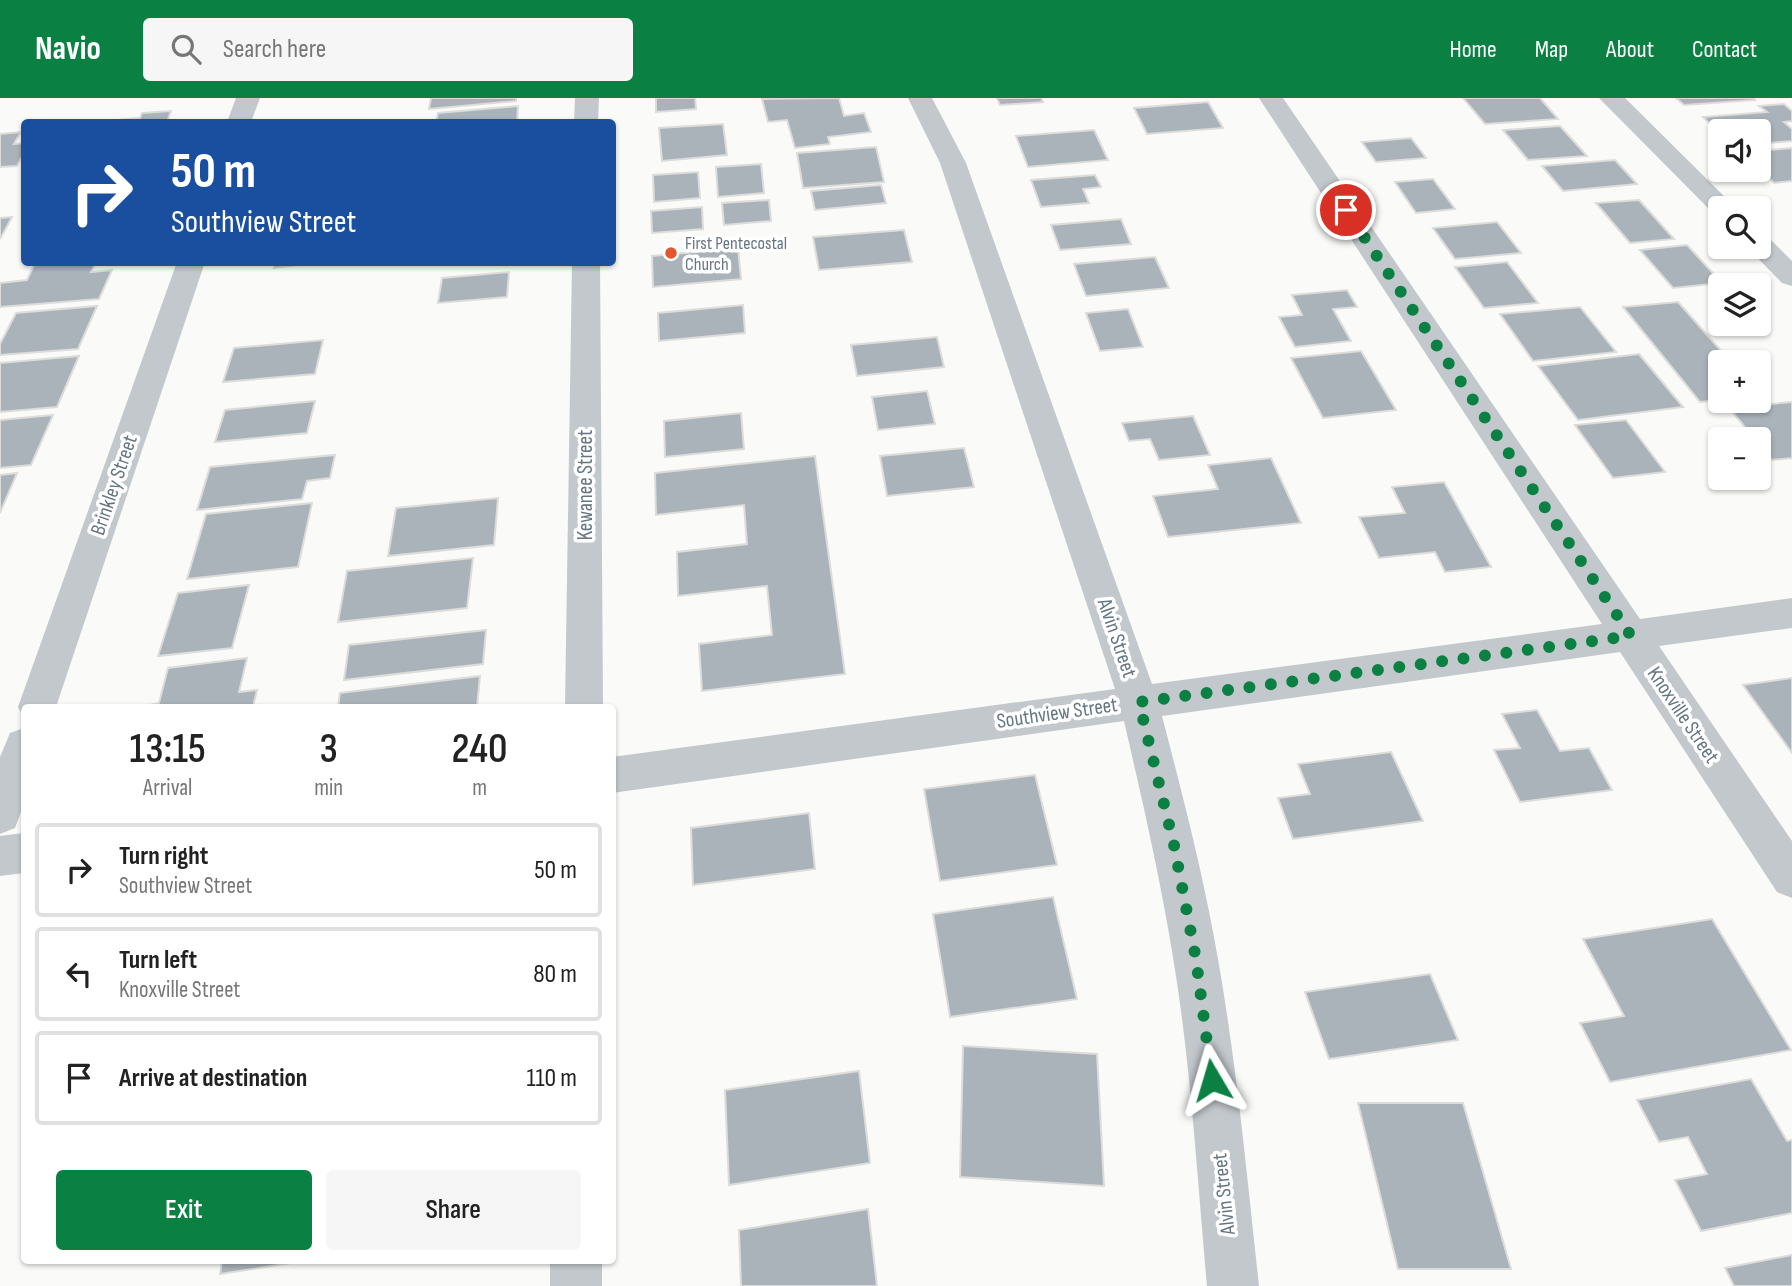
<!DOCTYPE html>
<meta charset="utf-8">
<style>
body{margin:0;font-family:"Sofia Sans Condensed",sans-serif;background:#f6f6f6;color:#222;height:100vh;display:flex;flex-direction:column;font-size:26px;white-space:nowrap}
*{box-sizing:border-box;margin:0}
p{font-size:23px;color:#767676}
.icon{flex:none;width:38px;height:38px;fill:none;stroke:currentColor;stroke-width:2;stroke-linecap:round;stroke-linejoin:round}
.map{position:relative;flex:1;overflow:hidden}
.sheet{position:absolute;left:21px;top:606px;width:595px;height:560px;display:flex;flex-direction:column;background:#fff;border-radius:7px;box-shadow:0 2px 5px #0004}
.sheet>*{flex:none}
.hud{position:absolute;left:21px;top:21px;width:595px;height:147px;border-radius:7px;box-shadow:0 2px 5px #0004;background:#1a4fa0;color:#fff;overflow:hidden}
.tools{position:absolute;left:1708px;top:21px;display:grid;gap:14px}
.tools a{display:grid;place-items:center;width:63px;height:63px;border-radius:7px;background:#fff;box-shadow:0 2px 5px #0004;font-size:35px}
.pin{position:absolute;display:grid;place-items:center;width:60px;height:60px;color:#fff;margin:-30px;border:4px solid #fff;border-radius:50%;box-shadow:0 2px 7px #0007}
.me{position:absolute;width:77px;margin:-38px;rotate:353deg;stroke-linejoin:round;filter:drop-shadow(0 0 5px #0008)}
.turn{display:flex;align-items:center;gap:24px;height:147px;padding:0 35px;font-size:32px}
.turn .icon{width:91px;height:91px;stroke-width:2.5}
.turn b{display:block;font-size:49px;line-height:60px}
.eta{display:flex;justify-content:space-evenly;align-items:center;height:119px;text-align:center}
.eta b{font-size:42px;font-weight:600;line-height:49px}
.action{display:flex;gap:14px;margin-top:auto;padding:14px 35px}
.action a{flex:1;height:80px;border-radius:7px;background:#0b8043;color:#fff;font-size:28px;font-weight:600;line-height:80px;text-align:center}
.action a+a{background:#f6f6f6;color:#222}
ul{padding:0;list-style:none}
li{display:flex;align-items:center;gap:21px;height:94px;margin:0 14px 10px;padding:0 21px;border:4px solid #e0e0e0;border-radius:7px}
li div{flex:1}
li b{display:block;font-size:26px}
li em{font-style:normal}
header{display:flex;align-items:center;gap:42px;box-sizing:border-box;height:98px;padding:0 35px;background:#0b8043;color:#fff}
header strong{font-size:33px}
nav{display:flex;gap:38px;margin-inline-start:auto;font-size:24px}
.search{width:490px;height:63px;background:#f6f6f6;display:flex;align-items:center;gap:18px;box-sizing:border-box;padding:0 24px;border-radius:7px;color:#767676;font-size:26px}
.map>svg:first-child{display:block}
.building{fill:#aab3b9;stroke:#dcdcda;stroke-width:2}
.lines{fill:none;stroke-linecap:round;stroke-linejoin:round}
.minor{fill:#c3c8cc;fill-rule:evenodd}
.route{stroke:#0b8043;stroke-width:12;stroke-dasharray:0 21.6}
.poi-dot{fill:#e4572e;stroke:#fff;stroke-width:2.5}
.labels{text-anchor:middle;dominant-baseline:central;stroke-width:7;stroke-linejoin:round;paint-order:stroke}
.far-poi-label{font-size:18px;fill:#657683;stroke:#fff;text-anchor:start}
.street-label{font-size:21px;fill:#657683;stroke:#fff}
</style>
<header>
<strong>Navio</strong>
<div class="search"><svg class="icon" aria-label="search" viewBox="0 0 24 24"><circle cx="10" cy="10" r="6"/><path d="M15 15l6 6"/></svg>Search here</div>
<nav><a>Home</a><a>Map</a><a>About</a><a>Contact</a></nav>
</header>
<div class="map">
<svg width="1792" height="1188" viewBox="0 0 1792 1188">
<rect width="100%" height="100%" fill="#fafaf8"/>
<!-- building -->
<g class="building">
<path d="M431,0H516V3L429,11Z"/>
<path d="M656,0H695L696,11L656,14Z"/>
<path d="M839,0L844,18L864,15L871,34L828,39L830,46L795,50L787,22L768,24L762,1Z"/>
<path d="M997,0H1041L1043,4L1000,7Z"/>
<path d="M1463,0H1540L1558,21L1485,26Z"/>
<path d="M1676,0H1753L1755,2L1684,7Z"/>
<path d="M1208,4L1223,30L1147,36L1134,10Z"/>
<path d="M1784,6L1792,13V23L1784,24L1792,31V43L1759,46V33H1720V36L1703,19L1767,14L1759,8Z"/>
<path d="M518,8L517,24H436L438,15Z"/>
<path d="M171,13L167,24H94L140,20L142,15Z"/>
<path d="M723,26L727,57L662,63L659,30Z"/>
<path d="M1560,28L1587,58L1528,62L1503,32Z"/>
<path d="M1094,32L1108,62L1028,69L1016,38Z"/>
<path d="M21,34L14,46L24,45V55L17,68L0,69V36Z"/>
<path d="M1411,40L1426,60L1376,64L1362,44Z"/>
<path d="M876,49L884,84L803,90L797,55Z"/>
<path d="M1792,50V83L1774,85L1759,70V53Z"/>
<path d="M1615,62L1637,86L1563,93L1542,68Z"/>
<path d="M761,66L764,95L718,99L716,69Z"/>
<path d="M698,74L700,100L654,104L653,77Z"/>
<path d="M1095,77L1101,89L1083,91L1089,105L1041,109L1031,82Z"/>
<path d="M1433,81L1455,111L1416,115L1395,84Z"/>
<path d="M881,87L886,105L815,112L811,93Z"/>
<path d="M769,102L771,123L724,127L722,105Z"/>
<path d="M1639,102L1674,141L1630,145L1596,105Z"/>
<path d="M702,109L703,131L652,135L651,113Z"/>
<path d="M12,119L0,141V120Z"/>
<path d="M1121,121L1131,146L1060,152L1051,127Z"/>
<path d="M1497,124L1521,155L1455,161L1433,130Z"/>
<path d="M904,132L912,164L819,172L813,139Z"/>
<path d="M1687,147L1722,185L1673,190L1640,152Z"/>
<path d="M738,150L741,181L653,189L652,158Z"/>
<path d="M1155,159L1169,190L1086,198L1074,166Z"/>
<path d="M65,164H96L91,174L112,172L99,201L0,209V185L27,182L34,167Z"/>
<path d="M275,164H320L274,170Z"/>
<path d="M1507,164L1538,205L1484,210L1455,169Z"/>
<path d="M509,174L507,199L438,205L442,180Z"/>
<path d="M1347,192L1357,209L1333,211L1351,243L1295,249L1279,219L1302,217L1292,197Z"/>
<path d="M1678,204L1731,264H1720V302L1700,304L1623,209Z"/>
<path d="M743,207L745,235L659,243L658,215Z"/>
<path d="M97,208L78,251L0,257V246L16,215Z"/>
<path d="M1580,209L1616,254L1533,263L1500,216Z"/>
<path d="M1128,211L1143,249L1100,253L1086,215Z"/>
<path d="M937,239L944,269L857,278L851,247Z"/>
<path d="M323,242L315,276L223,284L234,250Z"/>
<path d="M1361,253L1396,312L1323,320L1291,260Z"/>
<path d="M1639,256L1683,309L1578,322L1538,268Z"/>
<path d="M79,258L57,309L0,314V265Z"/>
<path d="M927,293L935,326L878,332L872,299Z"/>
<path d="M315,303L307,335L215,344L225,312Z"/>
<path d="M1792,304V360L1772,362L1759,346V341H1755L1729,310Z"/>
<path d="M741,315L744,351L665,359L664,323Z"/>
<path d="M53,317L31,367L0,370V322Z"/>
<path d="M1193,318L1210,357L1159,362L1150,341L1129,343L1122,325Z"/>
<path d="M1626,322L1665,374L1613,380L1575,327Z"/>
<path d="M964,350L974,389L887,398L880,358Z"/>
<path d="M335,357L330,380L307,383L302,401L197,412L210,369Z"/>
<path d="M815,358L845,576L702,593L699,546L772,537L767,488L678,498L677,454L747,446L744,407L656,417L655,375Z"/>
<path d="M1271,360L1301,425L1168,439L1153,398L1218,391L1208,367Z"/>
<path d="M17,375L0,415V377Z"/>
<path d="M1444,384L1491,469L1445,474L1435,454L1379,460L1359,419L1405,415L1392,389Z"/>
<path d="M498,400L494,447L388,458L396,410Z"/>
<path d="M312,405L298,469L187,481L206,416Z"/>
<path d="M473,460L467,510L338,524L347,473Z"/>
<path d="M249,487L232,550L158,558L178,495Z"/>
<path d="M486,532L483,566L344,582L349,547Z"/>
<path d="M247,560L239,594L257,592L253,609H141L159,605L168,570Z"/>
<path d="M480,578L477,609H338L340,595Z"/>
<path d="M1792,580V655L1743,587Z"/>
<path d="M1537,612L1560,653L1589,650L1612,692L1520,704L1494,652L1520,650L1502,616Z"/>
<path d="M1391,654L1423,723L1293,741L1278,700L1310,696L1298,666Z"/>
<path d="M1035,677L1057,767L940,783L924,691Z"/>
<path d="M809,715L815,771L693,787L691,730Z"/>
<path d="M1053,799L1077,901L950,919L933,816Z"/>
<path d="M1712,821L1791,952L1610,984L1580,925L1624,918L1583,841Z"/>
<path d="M1430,876L1458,942L1329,961L1305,894Z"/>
<path d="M963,948L1097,956L1104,1088L960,1079Z"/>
<path d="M859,973L870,1065L729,1087L725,992Z"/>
<path d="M1751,981L1787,1043L1792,1042V1115L1701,1133L1675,1082L1707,1076L1688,1039L1659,1044L1637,1002Z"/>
<path d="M1358,1005H1463L1511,1171H1398Z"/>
<path d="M868,1111L877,1188H741L739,1132Z"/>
<path d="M1792,1157V1188H1734L1725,1170Z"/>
<path d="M222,1162H310L220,1176Z"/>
</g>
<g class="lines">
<!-- minor -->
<g class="minor">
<path d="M236,0H260L251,24H227Z"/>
<path d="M575,0H599L598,24H574Z"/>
<path d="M908,0H932L966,65L1152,586L1602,526L1259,0H1283L1640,521L1792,500V530L1659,548L1792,743V800L1777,794L1620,554L1162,618C1183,699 1204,779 1218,861C1237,969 1247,1079 1259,1188H1207C1197,1078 1191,967 1173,859C1160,779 1142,701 1124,623L612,695V659L1115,591L940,65Z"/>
<path d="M1599,0H1625L1736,110H1720V117L1714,116Z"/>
<path d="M1759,138L1769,140L1792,163V188L1782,185L1747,149H1759Z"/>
<path d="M177,164H205L56,609H24V621L18,609Z"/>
<path d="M572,164H600L603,609H565Z"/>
<path d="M24,630V706L15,730L0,736V659L10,635Z"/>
<path d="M24,735V775L0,778V738Z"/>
<rect x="550" y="1162" width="52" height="26"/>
</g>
</g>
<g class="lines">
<!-- route -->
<path class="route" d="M1212,982L1196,861L1174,747L1139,604L1631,538L1346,112"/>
</g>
<!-- markers -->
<circle class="poi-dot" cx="671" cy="155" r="7"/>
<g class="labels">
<!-- far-poi labels -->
<g class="far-poi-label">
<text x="685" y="145">First Pentecostal<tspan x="685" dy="21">Church</tspan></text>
</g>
<!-- street labels -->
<g class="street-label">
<text transform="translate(114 387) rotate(-71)">Brinkley Street</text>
<text transform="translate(585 387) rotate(-90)">Kewanee Street</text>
<text transform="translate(1117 540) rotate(71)">Alvin Street</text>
<text transform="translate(1057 615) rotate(-8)">Southview Street</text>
<text transform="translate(1683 617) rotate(56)">Knoxville Street</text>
<text transform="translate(1224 1096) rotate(-96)">Alvin Street</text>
</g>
</g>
</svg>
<div class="tools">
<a><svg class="icon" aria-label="sound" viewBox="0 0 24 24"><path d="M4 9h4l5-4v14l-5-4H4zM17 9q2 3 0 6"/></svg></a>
<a><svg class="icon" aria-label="search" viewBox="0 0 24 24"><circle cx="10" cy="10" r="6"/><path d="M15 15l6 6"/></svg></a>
<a><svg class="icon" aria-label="layers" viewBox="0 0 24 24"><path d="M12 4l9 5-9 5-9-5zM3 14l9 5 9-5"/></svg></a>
<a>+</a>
<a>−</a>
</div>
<div class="pin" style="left:1346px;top:112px;background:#d93025"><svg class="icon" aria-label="arrive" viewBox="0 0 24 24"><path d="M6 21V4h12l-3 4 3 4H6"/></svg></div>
<svg class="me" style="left:1212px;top:982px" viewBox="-20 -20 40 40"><path d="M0-17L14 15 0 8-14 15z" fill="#0b8043" stroke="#fff" stroke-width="4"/></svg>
<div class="hud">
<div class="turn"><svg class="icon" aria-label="right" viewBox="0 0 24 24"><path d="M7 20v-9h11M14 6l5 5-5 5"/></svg><div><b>50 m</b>Southview Street</div></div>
</div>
<section class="sheet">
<div class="eta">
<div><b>13:15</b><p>Arrival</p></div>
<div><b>3</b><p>min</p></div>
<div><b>240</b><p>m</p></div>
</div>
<ul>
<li><svg class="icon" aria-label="right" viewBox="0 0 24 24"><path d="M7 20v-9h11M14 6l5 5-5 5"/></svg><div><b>Turn right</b><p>Southview Street</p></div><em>50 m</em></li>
<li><svg class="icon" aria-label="left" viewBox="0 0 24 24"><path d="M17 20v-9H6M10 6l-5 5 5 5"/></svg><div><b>Turn left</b><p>Knoxville Street</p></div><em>80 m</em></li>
<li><svg class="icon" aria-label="arrive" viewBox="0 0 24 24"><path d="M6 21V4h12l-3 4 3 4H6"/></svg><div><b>Arrive at destination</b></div><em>110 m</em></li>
</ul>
<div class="action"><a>Exit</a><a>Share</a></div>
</section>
</div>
